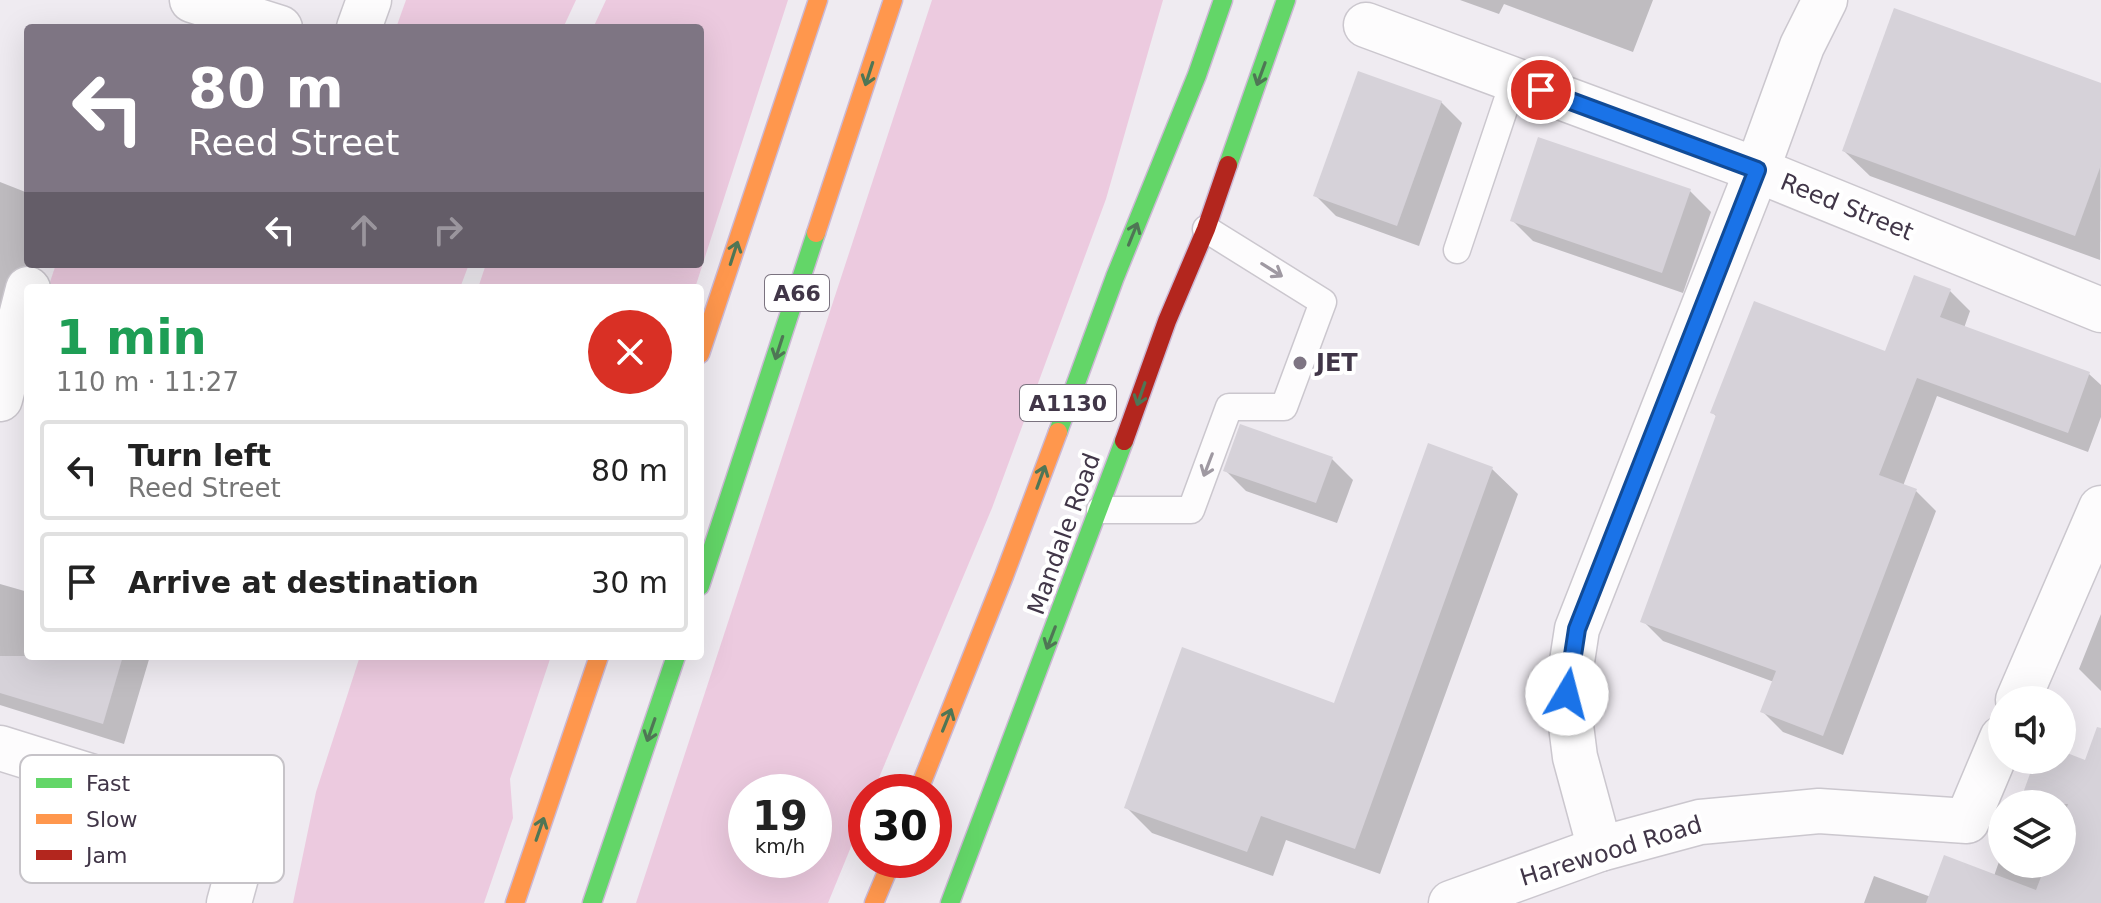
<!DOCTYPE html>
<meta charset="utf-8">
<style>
body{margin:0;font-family:"DejaVu Sans",sans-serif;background:#f6f6f6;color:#222;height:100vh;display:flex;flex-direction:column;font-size:30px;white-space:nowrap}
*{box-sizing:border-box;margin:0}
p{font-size:26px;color:#767676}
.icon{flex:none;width:44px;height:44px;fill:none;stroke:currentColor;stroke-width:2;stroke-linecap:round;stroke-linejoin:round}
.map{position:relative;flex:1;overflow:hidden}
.sheet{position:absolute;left:24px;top:284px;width:680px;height:376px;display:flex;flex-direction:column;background:#fff;border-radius:8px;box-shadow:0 8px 32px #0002}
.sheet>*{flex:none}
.top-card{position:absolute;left:24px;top:24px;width:680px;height:244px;border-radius:8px;box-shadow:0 8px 32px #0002;background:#7e7583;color:#fff;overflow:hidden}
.buttons{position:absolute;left:1988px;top:686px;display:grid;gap:16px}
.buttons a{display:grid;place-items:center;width:88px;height:88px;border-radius:50%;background:#fff;box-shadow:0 8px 32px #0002;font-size:40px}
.speed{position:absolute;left:728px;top:774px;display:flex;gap:16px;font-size:40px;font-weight:700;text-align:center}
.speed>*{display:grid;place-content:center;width:104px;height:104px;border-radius:50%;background:#fff;box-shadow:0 8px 32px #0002;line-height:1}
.speed small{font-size:20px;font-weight:400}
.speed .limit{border:12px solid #d22;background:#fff;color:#111}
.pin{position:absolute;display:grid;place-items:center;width:68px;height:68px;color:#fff;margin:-34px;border:4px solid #fff;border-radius:50%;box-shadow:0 2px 8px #0007}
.me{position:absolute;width:88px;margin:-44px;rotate:8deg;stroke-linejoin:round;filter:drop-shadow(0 0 6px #0008)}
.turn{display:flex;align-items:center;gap:28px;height:168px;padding:0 32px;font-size:36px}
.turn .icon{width:104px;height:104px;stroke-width:2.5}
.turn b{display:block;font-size:56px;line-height:68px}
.lanes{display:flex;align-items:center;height:76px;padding:0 32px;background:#0003;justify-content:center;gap:40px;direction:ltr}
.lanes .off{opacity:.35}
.round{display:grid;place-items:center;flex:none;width:84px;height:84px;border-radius:42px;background:#f6f6f6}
.summary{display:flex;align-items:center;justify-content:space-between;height:136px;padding:0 32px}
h1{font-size:48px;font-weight:700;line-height:60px;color:#1e9e55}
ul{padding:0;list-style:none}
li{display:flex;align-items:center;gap:24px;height:100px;margin:0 16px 12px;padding:0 16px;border:4px solid #e0e0e0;border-radius:8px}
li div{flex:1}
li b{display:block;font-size:30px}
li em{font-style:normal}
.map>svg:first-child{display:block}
.green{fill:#eccadf;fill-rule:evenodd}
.shadow{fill:#0003}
.building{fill:#d6d2d9}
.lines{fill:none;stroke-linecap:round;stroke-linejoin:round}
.lane-casing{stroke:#cbc7ce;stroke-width:29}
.street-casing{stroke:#cbc7ce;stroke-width:47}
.fast-casing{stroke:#cbb8d4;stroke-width:21}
.slow-casing{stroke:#cbb8d4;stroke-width:21}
.jam-casing{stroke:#cbb8d4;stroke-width:21}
.lane{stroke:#fdfcfd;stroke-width:26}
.street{stroke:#fdfcfd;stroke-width:44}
.fast{stroke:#63d668;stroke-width:18}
.slow{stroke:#ff974d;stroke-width:18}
.jam{stroke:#b3261e;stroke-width:18}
.oneway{stroke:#4f7655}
.oneway2{stroke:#9f99a2}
.route-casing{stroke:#114b97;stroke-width:20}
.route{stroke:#1a73e8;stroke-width:14}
.poi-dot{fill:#7e7583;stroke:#fff;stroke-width:3}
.labels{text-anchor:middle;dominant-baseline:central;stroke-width:8;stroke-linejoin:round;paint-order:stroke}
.shield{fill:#fff;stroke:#7a727f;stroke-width:2}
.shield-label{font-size:22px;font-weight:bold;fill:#413648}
.street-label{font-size:24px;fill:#413648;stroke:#fff}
.poi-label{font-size:24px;font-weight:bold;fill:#413648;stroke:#fff;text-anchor:start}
.key{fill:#fff;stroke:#c6c3c8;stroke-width:2}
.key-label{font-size:22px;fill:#413648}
</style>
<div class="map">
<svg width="2101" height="903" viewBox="0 0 2101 903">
<rect width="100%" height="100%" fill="#efebf1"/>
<!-- green -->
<g class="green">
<path d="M406,0H576L563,28H396Z"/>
<path d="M606,0H788L695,288H478L486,264H700V28H593Z"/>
<path d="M932,0H1163L1106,199L992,508L873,792H866V810L828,903H636ZM814,792V860H746V792Z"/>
<path d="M56,264H469L460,288H48Z"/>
<path d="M360,656H551L510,779L513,818L484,903H293L316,792Z"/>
</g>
<!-- shadow -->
<g class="shadow">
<path d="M1460,0H1653L1633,52L1504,4L1499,14Z"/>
<path d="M2101,85L2100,260L1870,176L1844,151Z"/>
<path d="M1441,102L1462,123L1419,246L1336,216L1315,195Z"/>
<path d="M0,182L28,193L29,264L0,351Z"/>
<path d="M1690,191L1711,212L1683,293L1533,241L1512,220Z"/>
<path d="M1950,291L1970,311L1964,328L2089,374L2101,385V417L2088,452L1937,396L1903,486L1916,491L1936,511L1843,755L1783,732L1763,712L1774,682L1663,641L1643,621L1717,417L1713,413L1886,354Z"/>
<path d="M1332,459L1353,480L1337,523L1246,491L1225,470Z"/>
<path d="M1492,469L1518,494L1380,874L1286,840L1273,876L1152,833L1126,807L1335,705Z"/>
<path d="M0,584L28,592V656H150L124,744L0,705Z"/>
<path d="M2101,614V691L2079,669Z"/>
<path d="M2062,753L2101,769V903H1864L1874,876L1931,897L1994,876L2002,853V864H2062V804H2021L2037,760H2062Z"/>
</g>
<!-- building -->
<g class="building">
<path d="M1894,8L2101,83V165L2075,236L1842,151Z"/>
<path d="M1358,71L1442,101L1397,226L1313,196Z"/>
<path d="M1538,137L1691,189L1662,273L1510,221Z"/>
<path d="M1914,275L1951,289L1940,317L2090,372L2068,433L1917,378L1879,475L1917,489L1823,736L1760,712L1776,671L1640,622L1716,415L1710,413L1754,301L1885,351Z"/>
<path d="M1240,424L1333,457L1316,503L1223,471Z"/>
<path d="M1428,443L1493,467L1355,849L1261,816L1247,852L1124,808L1182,647L1334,703Z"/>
<path d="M0,656H123L103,724L0,693Z"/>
<path d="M2097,727L2101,728V903H1926L1944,855L2036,890L2046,864H2062V821L2068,804H2019L2035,760H2062V751L2085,760Z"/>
</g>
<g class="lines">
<defs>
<g id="lane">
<path d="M1457,250L1514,80"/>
<path d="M1100,510H1191L1229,407H1284L1323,302L1206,229"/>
</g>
<g id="street">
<path d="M192,0L280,28"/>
<path d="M1366,25L1757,170L2101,310"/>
<path d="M359,28L369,0"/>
<path d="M0,399L28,289"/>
<path d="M2018,700L2101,508"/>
<path d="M0,748L250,826L229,903"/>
<path d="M1600,849L1575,757L1567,694L1577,629L1757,170L1802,46L1825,0"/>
<path d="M1451,903L1600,849L1700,822L1819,811L1967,821L2002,738"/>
</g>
<g id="fast">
<path d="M1228,165L1286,0"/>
<path d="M1058,432L1115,277L1197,75L1223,0"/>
<path d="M700,586L816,233"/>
<path d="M592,903L676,656"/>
<path d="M950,903L1124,441"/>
</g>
<g id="slow">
<path d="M816,233L893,0"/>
<path d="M700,354L818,0"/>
<path d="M918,792L1004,576L1058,432"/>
<path d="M515,903L599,656"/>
<path d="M874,903L892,860"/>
</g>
<path id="jam" d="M1124,441L1167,321L1206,229L1228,165"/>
</defs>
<!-- lane casing -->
<use href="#lane" class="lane-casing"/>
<!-- street casing -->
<use href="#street" class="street-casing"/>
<!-- fast casing -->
<use href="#fast" class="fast-casing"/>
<!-- slow casing -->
<use href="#slow" class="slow-casing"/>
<!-- jam casing -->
<use href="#jam" class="jam-casing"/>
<!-- lane -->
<use href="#lane" class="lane"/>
<!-- street -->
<use href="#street" class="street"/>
<!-- fast -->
<use href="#fast" class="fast"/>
<!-- slow -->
<use href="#slow" class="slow"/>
<!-- jam -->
<use href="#jam" class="jam"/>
</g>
<!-- one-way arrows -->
<defs><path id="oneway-shaft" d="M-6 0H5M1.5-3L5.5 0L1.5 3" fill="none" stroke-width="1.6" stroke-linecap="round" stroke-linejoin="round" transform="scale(2)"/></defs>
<g class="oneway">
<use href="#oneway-shaft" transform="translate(869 74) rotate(108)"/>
<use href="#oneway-shaft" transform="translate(1261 74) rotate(110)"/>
<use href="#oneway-shaft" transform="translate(1133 234) rotate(-68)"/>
<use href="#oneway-shaft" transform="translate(734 253) rotate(-72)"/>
<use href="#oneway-shaft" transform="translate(779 348) rotate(108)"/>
<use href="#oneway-shaft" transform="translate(1141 394) rotate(109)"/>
<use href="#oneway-shaft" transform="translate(1041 477) rotate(-70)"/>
<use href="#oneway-shaft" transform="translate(1051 638) rotate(111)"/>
<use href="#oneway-shaft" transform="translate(947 720) rotate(-68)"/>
<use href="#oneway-shaft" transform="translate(651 730) rotate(109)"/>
<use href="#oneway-shaft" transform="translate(540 829) rotate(-71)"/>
</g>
<g class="oneway2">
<use href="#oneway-shaft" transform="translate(1272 270) rotate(32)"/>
<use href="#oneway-shaft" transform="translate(1208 465) rotate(111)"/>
</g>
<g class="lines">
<defs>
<path id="route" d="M1541,90L1757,170L1577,629L1567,694"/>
</defs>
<!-- route casing -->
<use href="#route" class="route-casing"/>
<!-- route -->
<use href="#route" class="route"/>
</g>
<!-- markers -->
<circle class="poi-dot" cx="1300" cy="363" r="8"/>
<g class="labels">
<!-- shield labels -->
<g class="shield">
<rect x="765" y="275" width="64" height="36" rx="6"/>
<rect x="1020" y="385" width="96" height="36" rx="6"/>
</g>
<g class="shield-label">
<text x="797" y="293">A66</text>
<text x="1068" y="403">A1130</text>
</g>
<!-- street labels -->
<g class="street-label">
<text transform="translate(1847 207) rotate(22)">Reed Street</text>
<text transform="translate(1064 534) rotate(-70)">Mandale Road</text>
<text transform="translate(1611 851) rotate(-17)">Harewood Road</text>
</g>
<!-- poi labels -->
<g class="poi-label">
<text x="1316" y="363">JET</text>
</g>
</g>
<!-- legend -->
<rect x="20" y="755" width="264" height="128" rx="12" class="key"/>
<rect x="36" y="778" width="36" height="10" fill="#63d668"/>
<rect x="36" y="814" width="36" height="10" fill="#ff974d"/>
<rect x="36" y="850" width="36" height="10" fill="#b3261e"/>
<g class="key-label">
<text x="86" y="791">Fast</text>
<text x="86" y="827">Slow</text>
<text x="86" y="863">Jam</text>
</g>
</svg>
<div class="buttons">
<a><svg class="icon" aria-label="sound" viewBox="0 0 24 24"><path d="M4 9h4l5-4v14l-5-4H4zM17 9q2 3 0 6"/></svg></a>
<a><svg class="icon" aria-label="layers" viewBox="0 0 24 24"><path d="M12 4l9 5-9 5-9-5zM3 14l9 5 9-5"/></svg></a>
</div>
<div class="speed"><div>19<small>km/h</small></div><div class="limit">30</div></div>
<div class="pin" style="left:1541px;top:90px;background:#d93025"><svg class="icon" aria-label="arrive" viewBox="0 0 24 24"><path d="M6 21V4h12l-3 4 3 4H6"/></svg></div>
<svg class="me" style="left:1567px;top:694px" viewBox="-20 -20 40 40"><circle r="19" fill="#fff"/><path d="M0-13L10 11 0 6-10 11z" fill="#1a73e8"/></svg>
<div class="top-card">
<div class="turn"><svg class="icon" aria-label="left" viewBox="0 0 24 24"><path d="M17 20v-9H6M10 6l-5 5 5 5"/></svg><div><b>80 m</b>Reed Street</div></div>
<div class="lanes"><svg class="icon" aria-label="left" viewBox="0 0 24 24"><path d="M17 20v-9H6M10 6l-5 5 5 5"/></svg><svg class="icon off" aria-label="ahead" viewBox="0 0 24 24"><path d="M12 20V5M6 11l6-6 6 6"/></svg><svg class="icon off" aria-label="right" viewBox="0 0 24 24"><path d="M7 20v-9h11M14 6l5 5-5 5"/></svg></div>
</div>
<section class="sheet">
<div class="summary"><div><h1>1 min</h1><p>110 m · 11:27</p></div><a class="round" style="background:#d93025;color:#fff"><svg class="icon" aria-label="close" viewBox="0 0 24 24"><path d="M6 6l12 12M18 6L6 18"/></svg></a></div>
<ul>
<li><svg class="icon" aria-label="left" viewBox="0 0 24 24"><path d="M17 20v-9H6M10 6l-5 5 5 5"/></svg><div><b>Turn left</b><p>Reed Street</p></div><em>80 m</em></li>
<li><svg class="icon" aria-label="arrive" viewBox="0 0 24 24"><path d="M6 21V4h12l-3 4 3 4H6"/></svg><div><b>Arrive at destination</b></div><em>30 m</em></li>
</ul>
</section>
</div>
